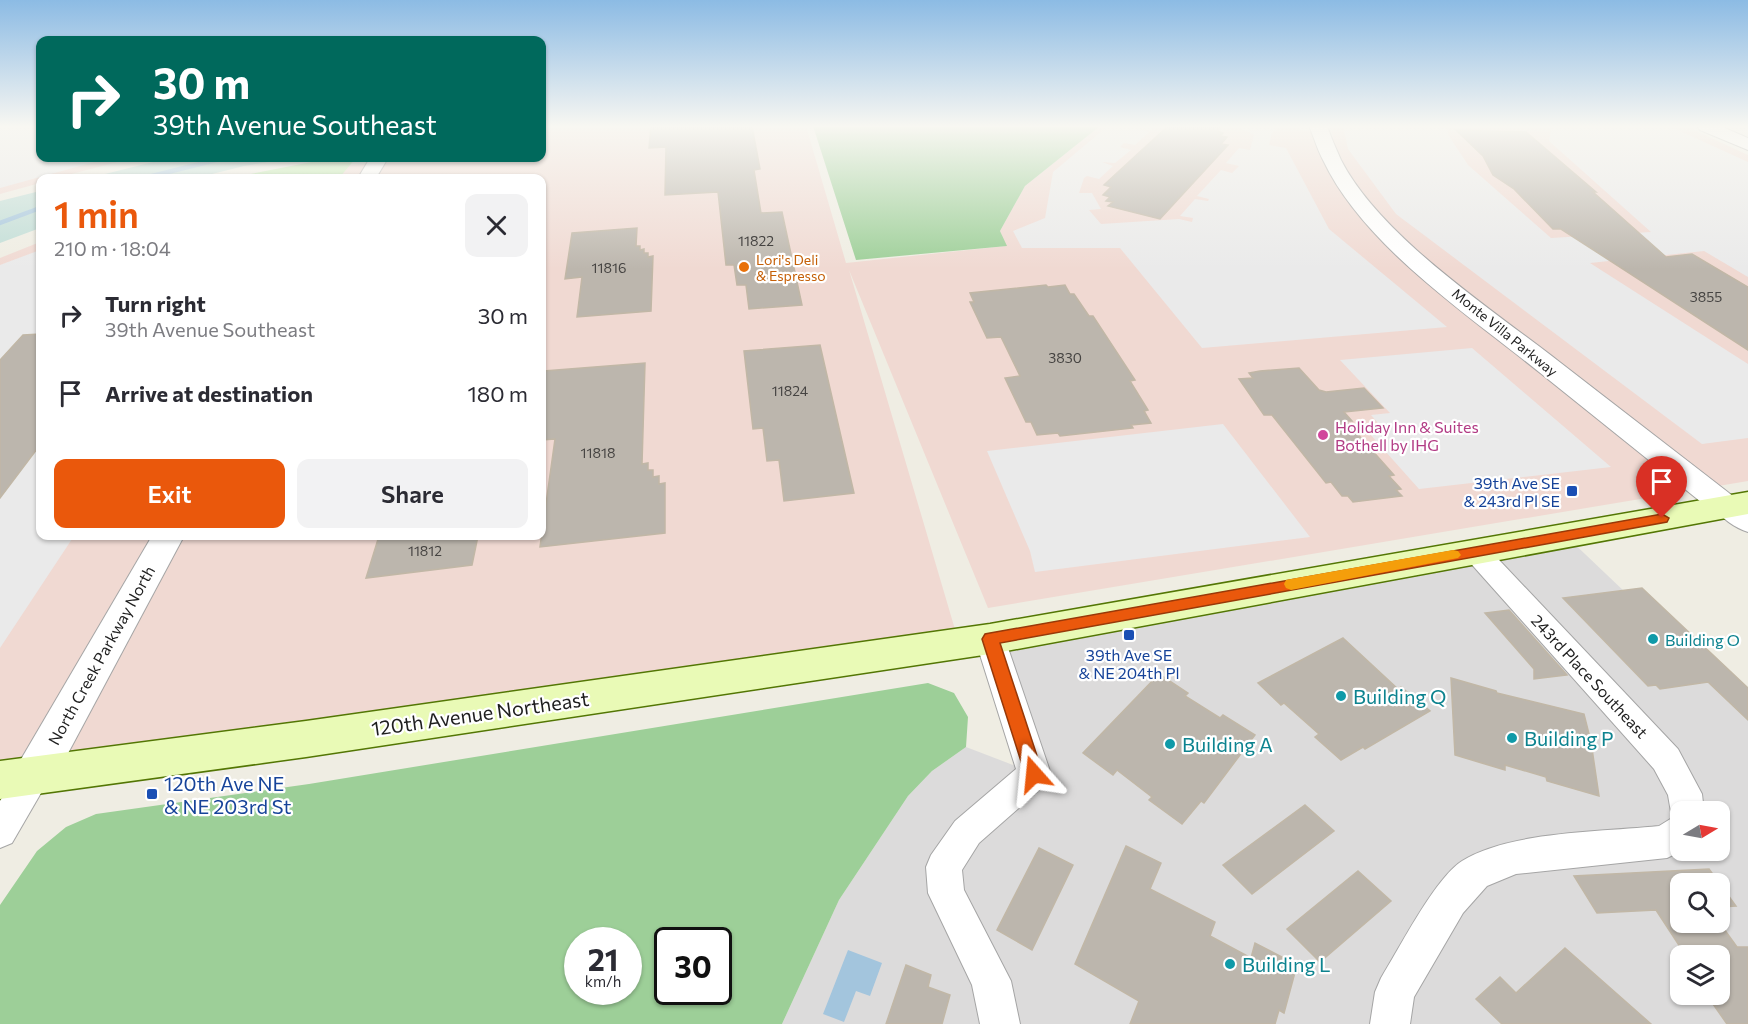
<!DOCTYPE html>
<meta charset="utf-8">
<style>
body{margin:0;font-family:Commissioner,sans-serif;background:#f2f2f3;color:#2b2b33;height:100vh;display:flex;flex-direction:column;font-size:22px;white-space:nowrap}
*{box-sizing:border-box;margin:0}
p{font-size:20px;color:#7c7c81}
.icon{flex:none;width:33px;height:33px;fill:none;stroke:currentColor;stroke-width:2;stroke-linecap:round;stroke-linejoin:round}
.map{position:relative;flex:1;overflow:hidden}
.drawer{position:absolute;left:36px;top:174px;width:510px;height:366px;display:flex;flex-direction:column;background:#fff;border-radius:12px;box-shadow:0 2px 4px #0004}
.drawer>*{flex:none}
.top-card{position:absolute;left:36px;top:36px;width:510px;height:126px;border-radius:12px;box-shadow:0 2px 4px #0004;background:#00695c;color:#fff;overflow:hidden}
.needle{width:39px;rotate:80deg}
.buttons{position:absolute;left:1670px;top:801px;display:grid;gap:12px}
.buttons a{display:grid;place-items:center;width:60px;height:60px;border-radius:12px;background:#fff;box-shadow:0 2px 4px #0004;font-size:30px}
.speed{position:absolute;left:564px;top:927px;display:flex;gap:12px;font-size:30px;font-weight:700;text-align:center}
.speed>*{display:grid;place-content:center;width:78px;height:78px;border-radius:50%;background:#fff;box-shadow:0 2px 4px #0004;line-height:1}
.speed small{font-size:15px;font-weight:400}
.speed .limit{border:3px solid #111;border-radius:9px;background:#fff;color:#111}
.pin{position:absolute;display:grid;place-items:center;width:51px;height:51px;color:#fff;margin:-62px -26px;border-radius:50% 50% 50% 0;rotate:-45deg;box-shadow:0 0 6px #0007}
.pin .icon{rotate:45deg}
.me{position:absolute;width:66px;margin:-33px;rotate:342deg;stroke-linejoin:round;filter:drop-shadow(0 0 4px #0008)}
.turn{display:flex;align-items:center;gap:21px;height:126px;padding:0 18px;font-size:27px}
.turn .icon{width:78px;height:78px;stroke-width:2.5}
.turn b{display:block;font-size:42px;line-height:51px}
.round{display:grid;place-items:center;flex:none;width:63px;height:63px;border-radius:12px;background:#f2f2f3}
.head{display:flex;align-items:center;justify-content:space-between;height:102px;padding:0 18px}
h1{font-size:36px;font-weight:600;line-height:45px;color:#ea580c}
.action{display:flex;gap:12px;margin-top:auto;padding:12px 18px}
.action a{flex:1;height:69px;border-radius:12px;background:#ea580c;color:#fff;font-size:24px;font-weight:600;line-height:69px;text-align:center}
.action a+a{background:#f2f2f3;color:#2b2b33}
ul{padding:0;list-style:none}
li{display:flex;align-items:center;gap:18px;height:78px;padding:0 18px}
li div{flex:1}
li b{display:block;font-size:22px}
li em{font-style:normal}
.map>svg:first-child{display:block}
.residential{fill:#dcdbdb;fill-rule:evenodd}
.commercial{fill:#f0d9d2}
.grass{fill:#bceaa8}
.forest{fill:#9dcf98;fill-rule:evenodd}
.wetland{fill:#c0ddd6}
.parking{fill:#eaeaea}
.water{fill:#a3c5dd}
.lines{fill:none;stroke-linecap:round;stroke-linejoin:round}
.stream{stroke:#a3c5dd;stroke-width:4.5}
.building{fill:#bcb6ad;stroke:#c1b7a6;stroke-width:1.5}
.minor-casing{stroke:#a5a5a5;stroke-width:2}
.tertiary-casing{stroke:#a5a5a5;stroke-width:2}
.secondary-casing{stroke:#537604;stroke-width:3}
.minor{fill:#fff;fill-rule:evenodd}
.tertiary{fill:#fff;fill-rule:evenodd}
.secondary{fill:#e9fab6;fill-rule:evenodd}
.route{fill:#ea580c;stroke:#983908;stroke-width:1.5}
.slow{fill:#f59e0b}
.food-dot{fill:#e8710a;stroke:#fff;stroke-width:2}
.hotel-dot{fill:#d1479c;stroke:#fff;stroke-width:2}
.transit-dot{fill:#1a4fb4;stroke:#fff;stroke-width:2}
.culture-dot{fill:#0f9aa8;stroke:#fff;stroke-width:2}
.labels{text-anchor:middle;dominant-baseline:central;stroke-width:4.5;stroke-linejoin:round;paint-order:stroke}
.number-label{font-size:14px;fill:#464442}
.far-food-label{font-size:14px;fill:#c56008;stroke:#fff;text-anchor:start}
.far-street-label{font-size:14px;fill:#1e1e1e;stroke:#fff}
.hotel-label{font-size:16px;fill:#b23c85;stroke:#fff;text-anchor:start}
.transit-label{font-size:16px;fill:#164399;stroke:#fff;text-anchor:end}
.culture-label{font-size:16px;fill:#0d838f;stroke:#fff;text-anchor:start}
.street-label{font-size:16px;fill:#1e1e1e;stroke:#fff}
.near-culture-label{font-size:20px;fill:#0d838f;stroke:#fff;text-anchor:start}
.near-street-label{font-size:20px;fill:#1e1e1e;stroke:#fff}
.near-transit-label{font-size:20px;fill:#164399;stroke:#fff;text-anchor:start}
</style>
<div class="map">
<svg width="1748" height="1024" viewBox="0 0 1748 1024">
<rect width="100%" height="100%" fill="#efede3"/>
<!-- residential -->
<path class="residential" d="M1565,535L1748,709V1024H782L839,900L908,796L932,771L966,747L1034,773L990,639ZM1680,812H1719V850H1680ZM1680,884H1719V922H1680ZM1680,956H1719V994H1680Z"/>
<!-- commercial -->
<g class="commercial">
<path d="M0,126H40V158H133L56,178H40V183L0,194Z"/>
<path d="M560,126H806L846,263L1006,246L1000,231L1025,186L1100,126H1284L1333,137L1330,126H1685L1748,155V481L988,608L849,270L959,643L0,779V258L40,242V536H542V178H248L328,167L402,161L420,158H542V130Z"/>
</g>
<!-- grass -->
<path class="grass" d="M332,158H356L339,178H230Z"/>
<!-- forest -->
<g class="forest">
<path d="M813,126H1100L1025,186L1000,231L1007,246L856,260Z"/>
<path d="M928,683L954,693L968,717L966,747L932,771L908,796L839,900L782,1024H0V905L37,851L66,827L96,814L309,784ZM578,940H628V992H578ZM668,940H718V992H668Z"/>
</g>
<!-- wetland -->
<g class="wetland">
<path d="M169,158H293L244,166L196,178H89Z"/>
<path d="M40,191V228L0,243V201Z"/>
</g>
<!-- parking -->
<g class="parking">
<path d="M0,126H40V158H109L0,188Z"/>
<path d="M1108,126H1156L1151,130L1139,129L1149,132L1135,145L1124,143L1120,147L1131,150L1115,163L1102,162L1113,166L1099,179L1087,176L1084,178L1079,193H1092L1101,209L1089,210L1101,224L1179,219L1192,222L1193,218L1180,216L1195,199L1208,201L1209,199L1197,196L1221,170L1232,173L1239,166L1226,163L1239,148L1250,150L1254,135L1245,130L1228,126H1277L1272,133L1269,145L1286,148L1329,229L1447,327L1202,348L1120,248H1022L1013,231L1045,218L1053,172Z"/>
<path d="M1343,126H1446L1449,136L1468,165L1551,238L1651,232L1549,141L1552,126H1669L1748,162V277L1704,251L1590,263L1748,364V438L1702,444L1396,214L1348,149Z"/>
<path d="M40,250V536H74L0,648V265Z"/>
<path d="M1472,348L1611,467L1419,489L1369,433L1385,431L1371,415L1390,413L1340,360Z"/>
<path d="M1223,424L1310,537L1035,572L1030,551L987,451Z"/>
</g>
<!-- water -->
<path class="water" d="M848,950L882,963L870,996L856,991L844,1022L823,1014Z"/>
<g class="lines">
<!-- stream -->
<g class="stream">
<path d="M144,178L224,158"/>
<path d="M0,223L40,208"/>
</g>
</g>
<!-- building -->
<g class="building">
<path d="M651,126H752L760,169L754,170L761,213L782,212L802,305L749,309L746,285H737L734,265H726L718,192L665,195L666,147L649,148Z"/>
<path d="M1168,126H1222L1217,131L1223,133L1220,136L1227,137L1221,144L1228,145L1160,219L1108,206L1113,202L1106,201L1110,197L1103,195L1111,187L1104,185Z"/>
<path d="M1456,130L1526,132L1596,192H1593L1666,257L1692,254L1748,287V350L1561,229H1553L1514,189L1493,175L1483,156Z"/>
<path d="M637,228L636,246H640V250L644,249V253H648V257L653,256L651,311L577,317L582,277L565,279L572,233Z"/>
<path d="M1046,285L1048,287L1065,285L1070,294H1074L1089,316H1093L1135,380L1130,381L1148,410L1144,411L1151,423L1131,425L1133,428L1060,436L1058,433L1037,435L1031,422H1026L1005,378L1020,376L1001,337L987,338L970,302H974L970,293Z"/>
<path d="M40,334V445L0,498V360L23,335Z"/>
<path d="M820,345L854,493L784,501L779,460L767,461L763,428L753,429L744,351Z"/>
<path d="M645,363L642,464L648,463V470H653V477L659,476V484L665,483V533L540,547L555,439L542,440L544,371Z"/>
<path d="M1299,368L1319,390L1326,392L1364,388L1383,408L1344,412L1352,421H1346L1394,475L1389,476L1401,489L1396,490L1402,496L1353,502L1348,496H1342L1331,482L1326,483L1272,415H1264L1239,379L1253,378L1249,373L1260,371Z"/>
<path d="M379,536H478L472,565L366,578Z"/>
<path d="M1642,588L1748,688V720L1708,682L1660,689L1656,685L1648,686L1563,598Z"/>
<path d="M1509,610L1567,675L1534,679V669L1485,613Z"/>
<path d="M1343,638L1398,689L1401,687L1430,711L1365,749L1363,747L1341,760L1315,737L1319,734L1284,703L1281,705L1258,683Z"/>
<path d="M1159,674L1188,693L1185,696L1220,718L1223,715L1255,735L1204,803L1201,801L1182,824L1149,800L1152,797L1117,770L1113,775L1083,753Z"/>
<path d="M1451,678L1496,691L1497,693L1584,714L1591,742L1599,796L1547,781L1546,777L1505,765V770L1455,755Z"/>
<path d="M1305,805L1334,831L1252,894L1223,865Z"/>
<path d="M1126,846L1161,863L1150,889L1215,922L1210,936L1251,958L1255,943L1297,965L1284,1013L1279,1010L1275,1024H1130L1139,1001L1075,964Z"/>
<path d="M1039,848L1073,865L1032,950L997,930Z"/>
<path d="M1709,869L1736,906L1719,907V884H1680V922H1719L1737,947H1748V1024H1727L1706,994H1719V956H1686L1656,910L1597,913L1574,876Z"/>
<path d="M1358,871L1391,901L1320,962L1287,929Z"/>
<path d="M1565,948L1651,1024H1502L1476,999L1500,977L1516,993Z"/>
<path d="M906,965L931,975L928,987L950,995L942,1024H886Z"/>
</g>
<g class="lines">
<defs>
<g id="minor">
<path d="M1727,499L1736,501L1748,510V532C1735,528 1721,518 1714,507L1718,501Z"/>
<path d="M1475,542L1484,544L1678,749L1702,794L1704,812H1680V850H1683L1667,858L1516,874L1487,886L1463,913L1414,997L1410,1024H1370L1375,992L1381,978C1399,949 1435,878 1462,861C1510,831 1603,832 1659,826L1672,818L1668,795L1654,769L1466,558L1462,551L1466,544Z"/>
<path d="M990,628L1000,631L1005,639L1051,774L1046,784L979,843L962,870L964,890L1011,981L1020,1024H980L972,985L928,893L926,867L931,855L955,821L1016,769L975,639L980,631Z"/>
<path d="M35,759L47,764L52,774L12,843L0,848V801L23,764Z"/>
</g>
<g id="tertiary">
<path d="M1309,126H1327C1331,137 1336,149 1341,160C1380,236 1490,308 1557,360C1617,407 1678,453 1738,500L1743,507L1738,514L1727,517L1716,514C1657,467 1598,419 1539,372C1467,314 1363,245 1323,160C1317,149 1314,137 1309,126Z"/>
<path d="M1697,126H1720L1748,138V150L1700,130Z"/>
<path d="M370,158H388L376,178H358Z"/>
<path d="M152,536H184L50,787L35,792L20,787L14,774L20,761Z"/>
</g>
<path id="secondary" d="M1748,492V514L990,654L306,757L0,799V761L306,721L990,624Z"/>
</defs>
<!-- minor casing -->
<use href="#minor" class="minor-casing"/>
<!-- tertiary casing -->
<use href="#tertiary" class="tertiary-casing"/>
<!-- secondary casing -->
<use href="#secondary" class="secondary-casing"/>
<!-- minor -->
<use href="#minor" class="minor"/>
<!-- tertiary -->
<use href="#tertiary" class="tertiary"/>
<!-- secondary -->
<use href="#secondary" class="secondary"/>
</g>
<!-- sky -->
<linearGradient id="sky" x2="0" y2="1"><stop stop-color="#8cbbe4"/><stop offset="0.47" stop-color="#f8f7f2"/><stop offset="1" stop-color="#f8f7f2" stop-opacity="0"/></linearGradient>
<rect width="1748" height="269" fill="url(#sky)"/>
<!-- route -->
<path class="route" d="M1662,514L1669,518L1667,522L1000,643L1043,774L1041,779L1034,781L1028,779L1025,774L982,639L985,634L990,633Z"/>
<!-- slow -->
<path class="slow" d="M1453,550L1458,551L1461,555L1458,558L1291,590L1286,588L1284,584L1286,580L1291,579Z"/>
<!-- markers -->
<circle class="food-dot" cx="744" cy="267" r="6"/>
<circle class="hotel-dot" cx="1323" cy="435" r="6"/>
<g class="transit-dot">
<rect x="1566" y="485" width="12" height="12" rx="3"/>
<rect x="1123" y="629" width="12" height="12" rx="3"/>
<rect x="146" y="788" width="12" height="12" rx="3"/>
</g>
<g class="culture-dot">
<circle cx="1653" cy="639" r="6"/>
<circle cx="1341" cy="696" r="6"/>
<circle cx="1512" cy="738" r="6"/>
<circle cx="1170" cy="744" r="6"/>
<circle cx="1230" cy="964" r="6"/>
</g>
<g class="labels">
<!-- number labels -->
<g class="number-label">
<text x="756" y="240">11822</text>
<text x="609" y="267">11816</text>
<text x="1706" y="296">3855</text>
<text x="1065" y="357">3830</text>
<text x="790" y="390">11824</text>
<text x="598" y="452">11818</text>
<text x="425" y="550">11812</text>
</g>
<!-- far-food labels -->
<g class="far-food-label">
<text x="756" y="259">Lori's Deli<tspan x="756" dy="16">&amp; Espresso</tspan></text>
</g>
<!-- far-street labels -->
<g class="far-street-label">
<text transform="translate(1505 332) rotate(39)">Monte Villa Parkway</text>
</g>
<!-- hotel labels -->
<g class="hotel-label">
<text x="1335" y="426">Holiday Inn &amp; Suites<tspan x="1335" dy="18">Bothell by IHG</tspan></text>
</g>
<!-- transit labels -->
<g class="transit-label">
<text x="1560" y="482">39th Ave SE<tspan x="1560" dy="18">&amp; 243rd Pl SE</tspan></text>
<text x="1129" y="654" text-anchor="middle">39th Ave SE<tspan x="1129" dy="18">&amp; NE 204th Pl</tspan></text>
</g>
<!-- culture labels -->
<g class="culture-label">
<text x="1665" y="639">Building O</text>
</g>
<!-- street labels -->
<g class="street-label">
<text transform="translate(101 655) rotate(-61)">North Creek Parkway North</text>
<text transform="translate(1590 676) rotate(47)">243rd Place Southeast</text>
</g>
<!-- near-culture labels -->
<g class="near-culture-label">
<text x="1353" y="696">Building Q</text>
<text x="1524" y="738">Building P</text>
<text x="1182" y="744">Building A</text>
<text x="1242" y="964">Building L</text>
</g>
<!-- near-street labels -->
<g class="near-street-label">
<text transform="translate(480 713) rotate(-8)">120th Avenue Northeast</text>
</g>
<!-- near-transit labels -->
<g class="near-transit-label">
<text x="164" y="783">120th Ave NE<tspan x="164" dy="23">&amp; NE 203rd St</tspan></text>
</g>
</g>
</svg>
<div class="buttons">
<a><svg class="needle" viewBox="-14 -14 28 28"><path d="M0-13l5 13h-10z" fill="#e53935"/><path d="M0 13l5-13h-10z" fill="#7c7c81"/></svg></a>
<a><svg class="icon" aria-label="search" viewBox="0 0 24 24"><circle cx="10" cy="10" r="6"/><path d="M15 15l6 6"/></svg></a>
<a><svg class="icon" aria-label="layers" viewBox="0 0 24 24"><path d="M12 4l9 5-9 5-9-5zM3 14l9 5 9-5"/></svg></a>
</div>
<div class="speed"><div>21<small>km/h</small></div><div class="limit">30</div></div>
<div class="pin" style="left:1662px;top:518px;background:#d93025"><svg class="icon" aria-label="arrive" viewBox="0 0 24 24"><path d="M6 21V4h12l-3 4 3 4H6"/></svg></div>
<svg class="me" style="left:1034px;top:774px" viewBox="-20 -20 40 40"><path d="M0-17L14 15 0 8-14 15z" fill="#ea580c" stroke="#fff" stroke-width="4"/></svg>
<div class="top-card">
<div class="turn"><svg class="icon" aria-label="right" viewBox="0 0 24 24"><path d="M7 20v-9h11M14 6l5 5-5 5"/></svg><div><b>30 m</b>39th Avenue Southeast</div></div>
</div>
<section class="drawer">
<div class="head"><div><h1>1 min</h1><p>210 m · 18:04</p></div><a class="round"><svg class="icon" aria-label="close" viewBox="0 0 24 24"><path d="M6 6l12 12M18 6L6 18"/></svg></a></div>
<ul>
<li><svg class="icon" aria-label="right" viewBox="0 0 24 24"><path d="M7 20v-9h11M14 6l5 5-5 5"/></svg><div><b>Turn right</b><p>39th Avenue Southeast</p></div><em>30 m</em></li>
<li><svg class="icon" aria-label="arrive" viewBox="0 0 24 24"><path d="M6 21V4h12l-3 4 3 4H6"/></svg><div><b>Arrive at destination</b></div><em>180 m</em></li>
</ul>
<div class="action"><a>Exit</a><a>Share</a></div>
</section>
</div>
